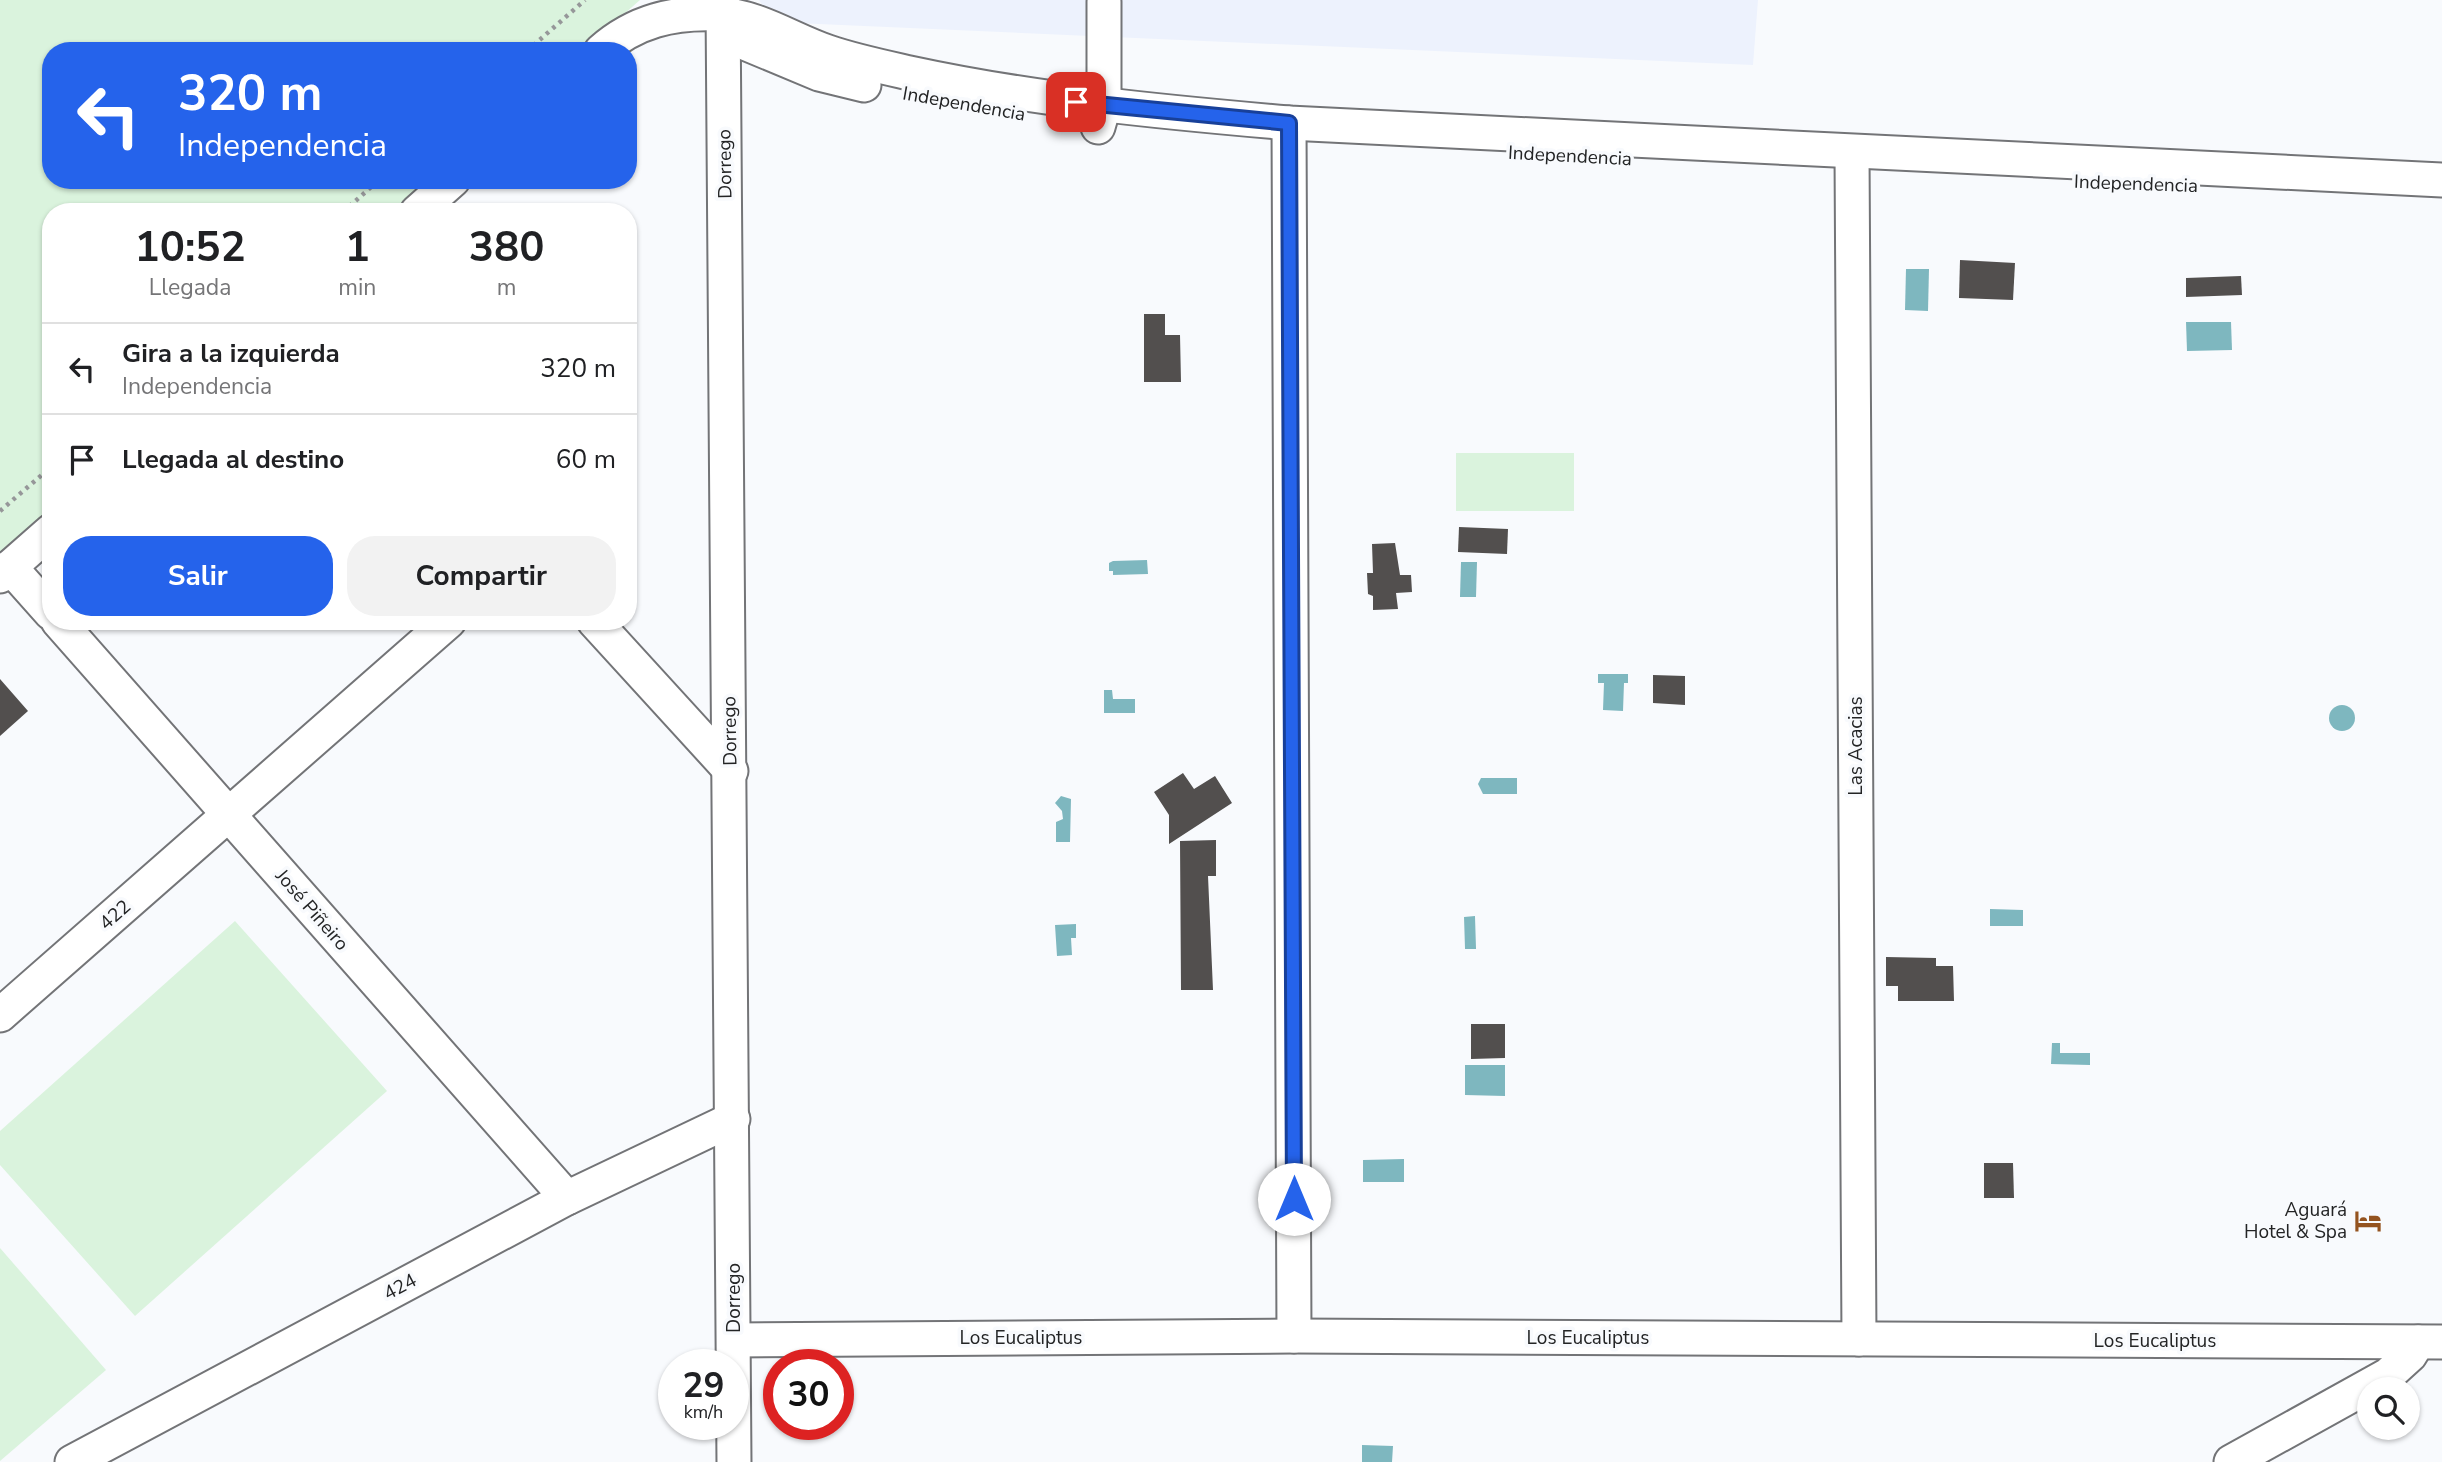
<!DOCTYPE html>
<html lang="es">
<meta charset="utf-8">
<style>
body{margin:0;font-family:"Nunito Sans",sans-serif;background:#f2f2f2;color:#202124;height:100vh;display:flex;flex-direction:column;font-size:26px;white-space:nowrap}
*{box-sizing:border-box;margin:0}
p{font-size:23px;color:#757577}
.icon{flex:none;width:38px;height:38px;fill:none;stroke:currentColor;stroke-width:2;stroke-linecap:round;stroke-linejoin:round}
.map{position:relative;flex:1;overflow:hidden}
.panel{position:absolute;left:42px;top:203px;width:595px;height:427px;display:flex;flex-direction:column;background:#fff;border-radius:28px;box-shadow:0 2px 5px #0004}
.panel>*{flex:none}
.guide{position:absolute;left:42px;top:42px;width:595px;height:147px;border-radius:28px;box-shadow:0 2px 5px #0004;background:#2563eb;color:#fff;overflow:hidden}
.controls{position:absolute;left:2357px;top:1377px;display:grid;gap:14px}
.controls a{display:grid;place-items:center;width:63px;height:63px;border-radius:50%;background:#fff;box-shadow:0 2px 5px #0004;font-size:35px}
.speed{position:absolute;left:658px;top:1349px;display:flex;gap:14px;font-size:35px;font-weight:700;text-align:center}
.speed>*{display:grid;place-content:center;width:91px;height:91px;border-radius:50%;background:#fff;box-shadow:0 2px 5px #0004;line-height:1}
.speed small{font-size:18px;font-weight:400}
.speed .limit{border:10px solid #d22;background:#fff;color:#111}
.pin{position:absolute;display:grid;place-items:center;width:60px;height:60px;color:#fff;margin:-30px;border-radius:14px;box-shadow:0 4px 10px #0006}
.me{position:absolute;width:77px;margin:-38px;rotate:0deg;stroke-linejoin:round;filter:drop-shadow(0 0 5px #0008)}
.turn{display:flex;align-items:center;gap:24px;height:147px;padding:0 21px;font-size:32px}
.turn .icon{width:91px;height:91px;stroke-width:2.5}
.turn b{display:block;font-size:49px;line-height:60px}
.eta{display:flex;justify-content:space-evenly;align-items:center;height:119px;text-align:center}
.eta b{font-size:42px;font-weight:700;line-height:49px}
.primary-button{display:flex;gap:14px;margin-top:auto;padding:14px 21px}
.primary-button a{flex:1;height:80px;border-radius:28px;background:#2563eb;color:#fff;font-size:28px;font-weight:700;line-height:80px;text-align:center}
.primary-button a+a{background:#f2f2f2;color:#202124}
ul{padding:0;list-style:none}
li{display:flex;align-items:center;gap:21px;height:91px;padding:0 21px;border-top:2px solid #e0e0e0}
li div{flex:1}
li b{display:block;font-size:26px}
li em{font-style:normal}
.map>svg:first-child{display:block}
.built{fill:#edf2fd}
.green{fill:#daf3dd}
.water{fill:#7eb7bf}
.building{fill:#524f4e}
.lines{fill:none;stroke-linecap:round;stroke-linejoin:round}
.minor-casing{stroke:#737477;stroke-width:37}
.path{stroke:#969799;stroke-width:4.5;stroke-dasharray:3.5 5;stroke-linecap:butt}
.minor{stroke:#fff;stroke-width:33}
.route-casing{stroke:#184099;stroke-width:18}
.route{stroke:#2563eb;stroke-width:12}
.labels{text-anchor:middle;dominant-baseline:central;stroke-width:7;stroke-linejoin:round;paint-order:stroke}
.street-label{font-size:19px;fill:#232425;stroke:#f8fafd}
.poi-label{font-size:19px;fill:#232425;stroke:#f8fafd;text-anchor:end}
</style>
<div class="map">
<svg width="2442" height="1462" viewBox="0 0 2442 1462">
<rect width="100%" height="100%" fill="#f8fafd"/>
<!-- built -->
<path class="built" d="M759,0H1758L1753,65L773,22Z"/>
<!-- green -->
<g class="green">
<path d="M0,0H640L582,51H51V180H433L397,212H51V513L0,557Z"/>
<rect x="1456" y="453" width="118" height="58"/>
<path d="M235,921L387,1091L135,1316L0,1165V1131Z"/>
<path d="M0,1248L106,1370L0,1461Z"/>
</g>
<!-- water -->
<g class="water">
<path d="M1906,269H1929L1928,311L1905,310Z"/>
<path d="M2186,322H2231L2232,350L2187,351Z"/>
<path d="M1147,560L1148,574L1113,575V571H1109V563L1113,561Z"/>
<path d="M1461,562H1477L1476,597H1460Z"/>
<path d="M1598,674H1628V683H1624L1623,711L1603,710L1604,683H1598Z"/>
<path d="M1104,690H1112L1113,699H1135V713H1104Z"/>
<circle cx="2342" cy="718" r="13"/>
<path d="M1481,778H1517V794H1483L1478,784Z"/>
<path d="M1061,796L1071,799L1070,842H1056V822L1063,819L1062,811L1055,803Z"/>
<path d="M1990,909L2023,910V926H1990Z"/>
<path d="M1475,916L1476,949H1465L1464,917Z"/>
<path d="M1076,924V938H1071L1072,955L1057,956L1055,925Z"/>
<path d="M2052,1043H2060V1053H2090V1065L2051,1064Z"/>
<path d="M1465,1065H1505V1096L1465,1095Z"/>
<path d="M1404,1159V1182H1363V1160Z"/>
<path d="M1362,1445L1393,1446L1392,1462H1362Z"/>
</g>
<!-- building -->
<g class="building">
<path d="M1960,260L2015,263L2013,300L1959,298Z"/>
<path d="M2241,276L2242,295L2186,297V278Z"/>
<path d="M1144,314H1165V335H1180L1181,382H1144Z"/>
<path d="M1459,527L1508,529L1507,554L1458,552Z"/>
<path d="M1395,543L1400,575H1411L1412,592L1396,593L1398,609L1373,610V596L1368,594L1367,573H1373L1372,544Z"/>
<path d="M1653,675L1685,676V705L1653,703Z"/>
<path d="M0,679L28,711L0,736Z"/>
<path d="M1183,773L1194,789L1215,776L1232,803L1169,844V815L1154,792Z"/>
<path d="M1216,840V876H1208L1213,990H1181L1180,841Z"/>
<path d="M1886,957L1936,958V966H1953L1954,1001H1898V986H1886Z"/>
<path d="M1471,1024H1505V1058L1471,1059Z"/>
<path d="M1984,1163H2013L2014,1198H1984Z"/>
</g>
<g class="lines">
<defs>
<g id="minor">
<path d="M723,5L734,1462"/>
<path d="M723,14L747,44L819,74L864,85"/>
<path d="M601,51C635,21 673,12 718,14C758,16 792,40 828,52C854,61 883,67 910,73C1035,100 1162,112 1289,123L2442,180"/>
<path d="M1289,123L1294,1336"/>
<path d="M1098,127L1104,106V2"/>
<path d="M1852,153L1859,1339"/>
<path d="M417,212L453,180"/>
<path d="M10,567L51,613"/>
<path d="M0,576L51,531"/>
<path d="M58,621L567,1198"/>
<path d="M594,621L731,771"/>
<path d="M0,1015L449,621"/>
<path d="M735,1340L1294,1336L2442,1342"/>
<path d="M72,1462L567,1198L733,1119"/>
<path d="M2231,1462L2388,1375L2410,1355L2418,1342"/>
</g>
</defs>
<!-- minor casing -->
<use href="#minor" class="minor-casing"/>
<!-- path -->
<g class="path">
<path d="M527,51L585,0"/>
<path d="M343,212L379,180"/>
<path d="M0,511L51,467"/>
</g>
<!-- minor -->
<use href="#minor" class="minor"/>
</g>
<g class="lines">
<defs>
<path id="route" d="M1076,102L1289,123L1294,1199"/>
</defs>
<!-- route casing -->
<use href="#route" class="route-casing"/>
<!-- route -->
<use href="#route" class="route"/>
</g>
<!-- icons -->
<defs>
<symbol id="hotel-bare" viewBox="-9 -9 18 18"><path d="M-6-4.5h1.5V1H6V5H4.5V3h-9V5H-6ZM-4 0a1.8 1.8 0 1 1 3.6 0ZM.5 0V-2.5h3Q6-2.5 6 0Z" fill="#94531f" stroke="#f8fafd" stroke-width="2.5" paint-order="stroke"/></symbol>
</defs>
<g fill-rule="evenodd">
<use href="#hotel-bare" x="2349" y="1202" width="38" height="38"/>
</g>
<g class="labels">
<!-- street labels -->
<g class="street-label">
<text transform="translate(964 104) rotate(10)">Independencia</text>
<text transform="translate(1570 156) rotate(3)">Independencia</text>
<text transform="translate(725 164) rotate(-91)">Dorrego</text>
<text transform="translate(2136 184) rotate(2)">Independencia</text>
<text transform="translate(730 731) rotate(-91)">Dorrego</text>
<text transform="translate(1856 746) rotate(-90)">Las Acacias</text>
<text transform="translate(312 910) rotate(49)">José Piñeiro</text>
<text transform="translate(115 915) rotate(-41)">422</text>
<text transform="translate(400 1287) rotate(-28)">424</text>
<text transform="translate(734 1298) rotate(-90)">Dorrego</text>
<text x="1021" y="1338">Los Eucaliptus</text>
<text x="1588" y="1338">Los Eucaliptus</text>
<text x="2155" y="1341">Los Eucaliptus</text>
</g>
<!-- poi labels -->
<g class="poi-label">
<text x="2347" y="1210">Aguará<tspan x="2347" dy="22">Hotel &amp; Spa</tspan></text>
</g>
</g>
</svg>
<div class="controls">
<a><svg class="icon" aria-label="search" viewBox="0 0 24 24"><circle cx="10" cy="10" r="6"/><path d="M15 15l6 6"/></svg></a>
</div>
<div class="speed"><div>29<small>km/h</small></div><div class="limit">30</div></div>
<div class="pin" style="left:1076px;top:102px;background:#d93025"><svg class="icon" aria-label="arrive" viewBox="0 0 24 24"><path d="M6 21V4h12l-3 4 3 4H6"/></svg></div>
<svg class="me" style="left:1294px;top:1199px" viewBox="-20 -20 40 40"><circle r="19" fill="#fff"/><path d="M0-13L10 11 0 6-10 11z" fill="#2563eb"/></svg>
<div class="guide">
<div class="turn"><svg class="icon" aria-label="left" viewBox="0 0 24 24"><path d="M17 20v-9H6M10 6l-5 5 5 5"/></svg><div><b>320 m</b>Independencia</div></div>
</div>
<section class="panel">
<div class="eta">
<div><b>10:52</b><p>Llegada</p></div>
<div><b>1</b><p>min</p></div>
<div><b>380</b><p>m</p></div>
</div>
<ul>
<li><svg class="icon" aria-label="left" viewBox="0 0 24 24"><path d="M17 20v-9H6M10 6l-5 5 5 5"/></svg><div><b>Gira a la izquierda</b><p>Independencia</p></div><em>320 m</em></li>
<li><svg class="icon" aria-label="arrive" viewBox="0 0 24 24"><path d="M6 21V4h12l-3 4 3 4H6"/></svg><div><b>Llegada al destino</b></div><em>60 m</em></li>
</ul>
<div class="primary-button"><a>Salir</a><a>Compartir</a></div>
</section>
</div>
